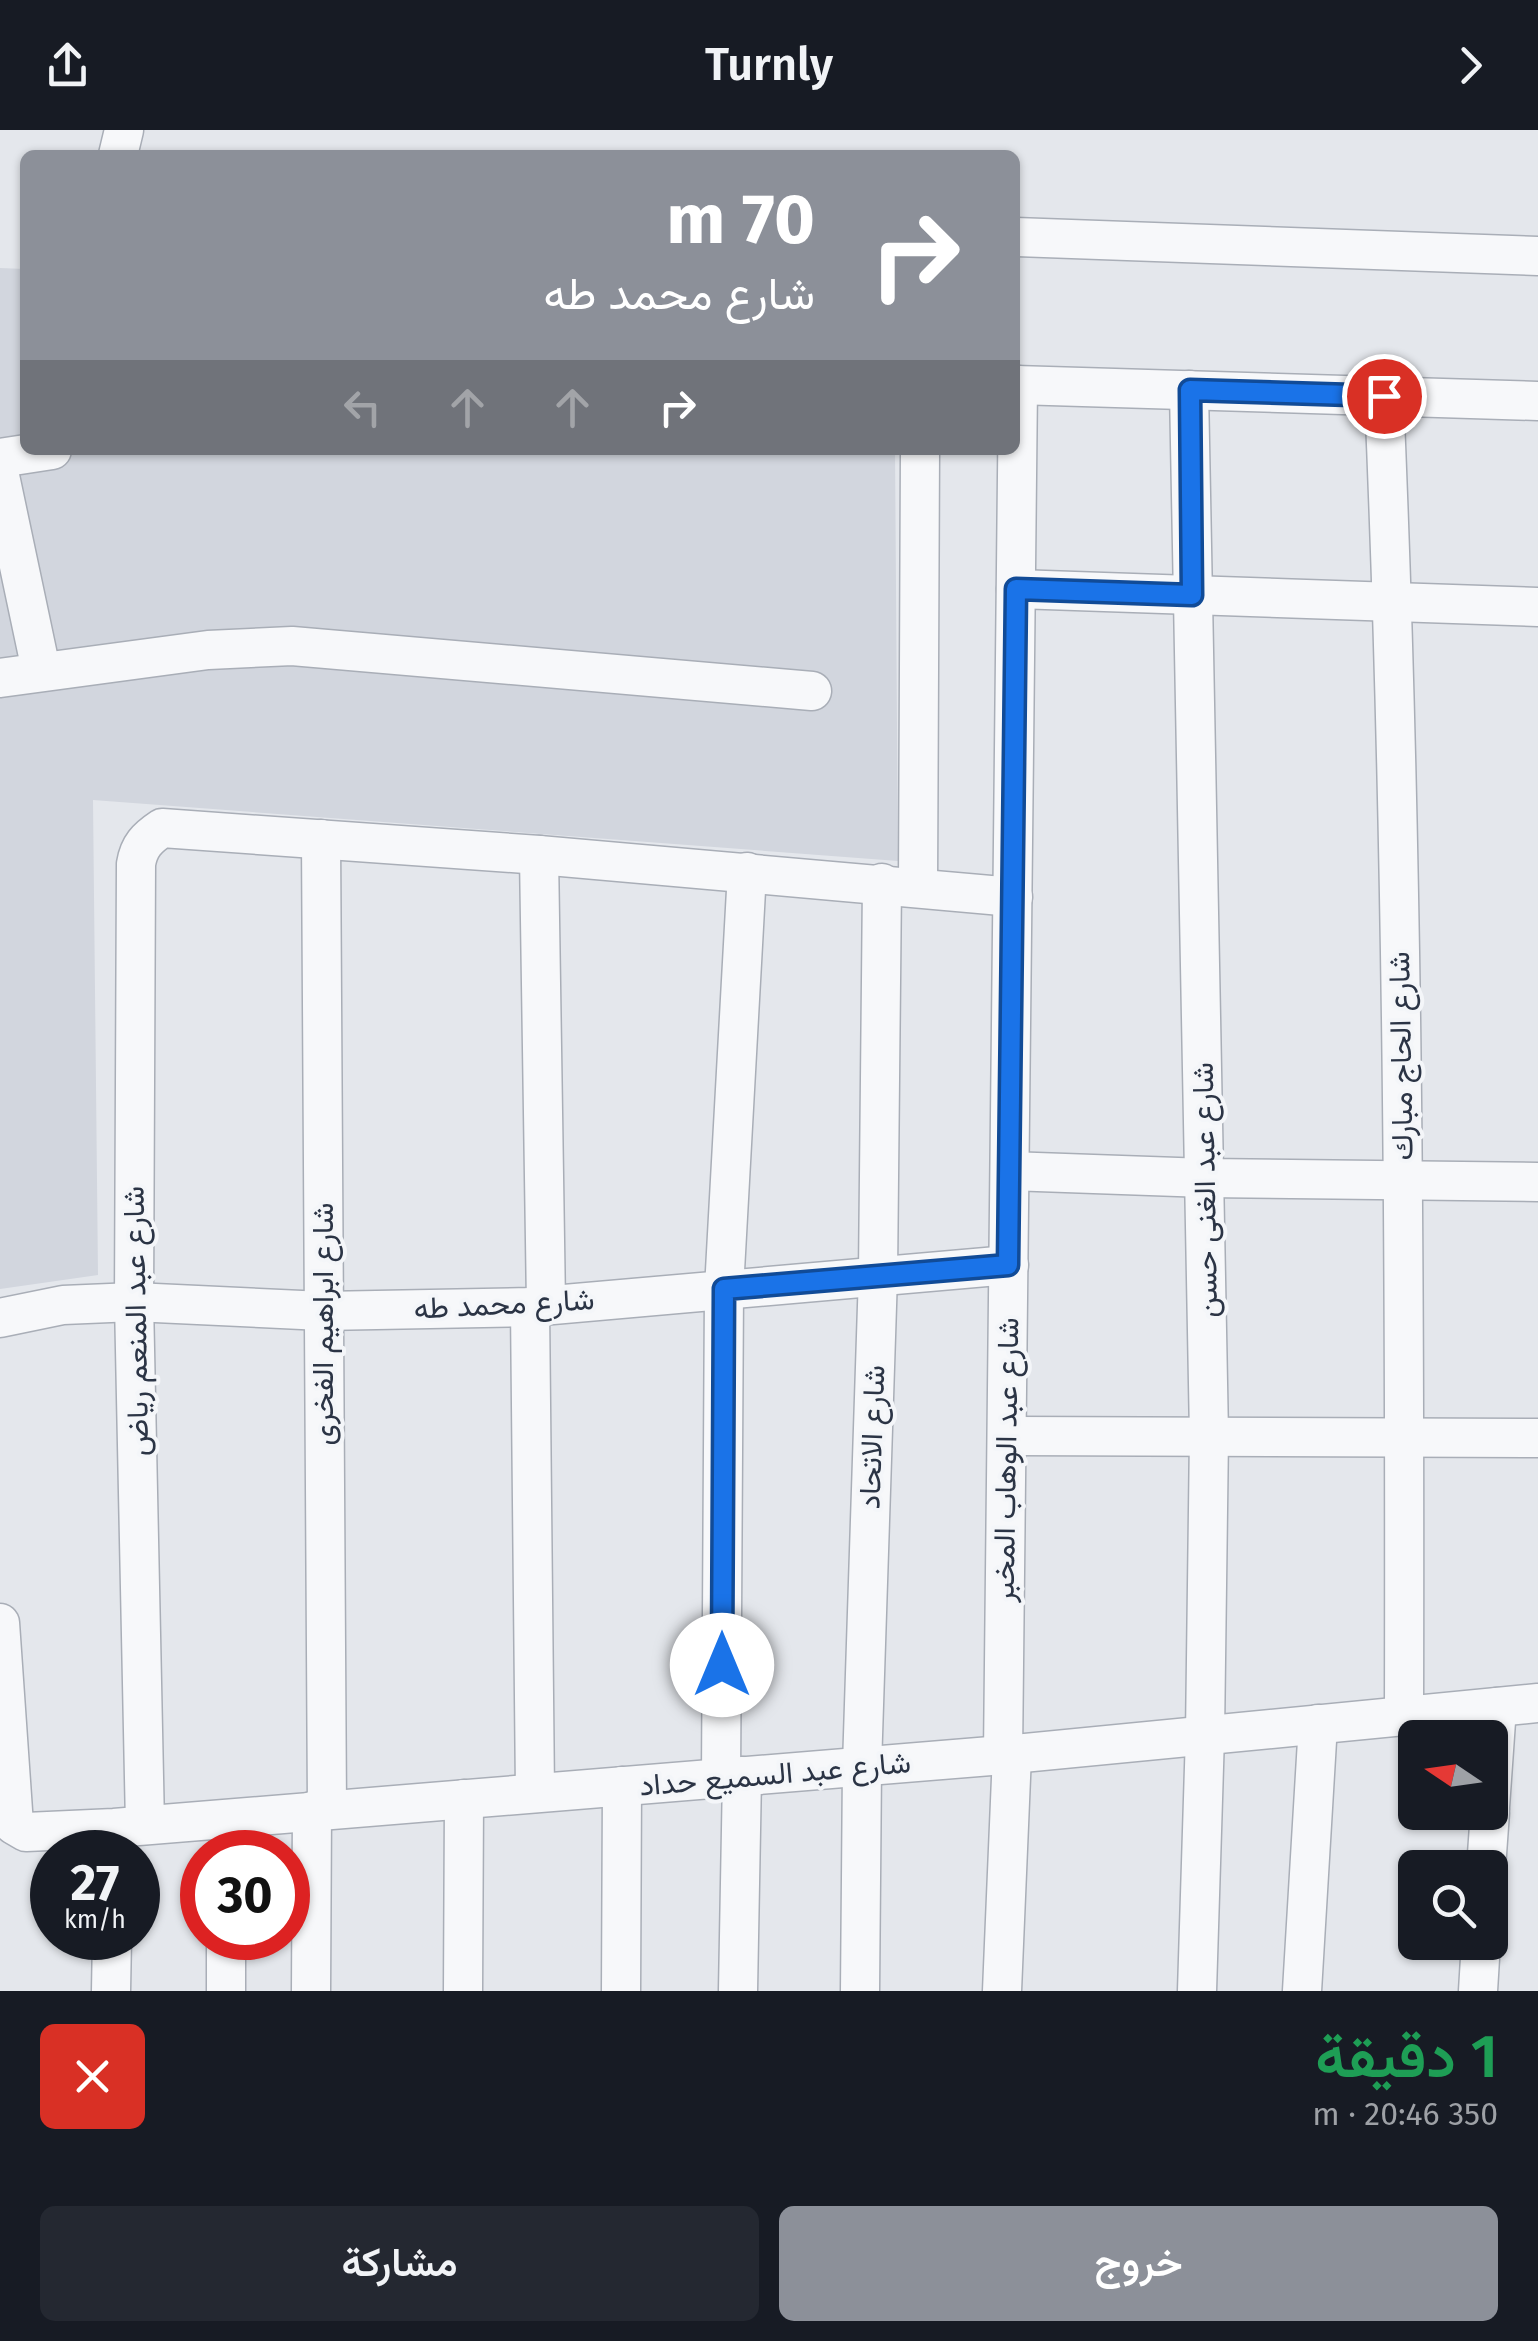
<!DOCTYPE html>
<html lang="ar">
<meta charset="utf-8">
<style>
body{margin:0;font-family:"Fira Sans",Vazirmatn,sans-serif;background:#242831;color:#f1f3f6;direction:rtl;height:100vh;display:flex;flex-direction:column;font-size:38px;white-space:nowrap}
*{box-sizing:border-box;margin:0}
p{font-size:32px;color:#9ea1a6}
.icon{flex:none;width:55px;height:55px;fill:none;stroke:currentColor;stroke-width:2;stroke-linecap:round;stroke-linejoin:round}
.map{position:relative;height:1861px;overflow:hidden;direction:ltr}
.side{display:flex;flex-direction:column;background:#171b24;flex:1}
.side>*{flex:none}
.guide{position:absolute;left:20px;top:20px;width:1000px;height:305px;border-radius:15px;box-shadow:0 2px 8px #0004;direction:rtl;background:#8c9099;color:#fff;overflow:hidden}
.needle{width:65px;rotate:283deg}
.fabs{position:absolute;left:1398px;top:1590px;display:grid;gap:20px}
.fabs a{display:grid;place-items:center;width:110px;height:110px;border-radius:15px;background:#171b24;box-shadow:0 2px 8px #0004;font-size:50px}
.speed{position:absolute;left:30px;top:1700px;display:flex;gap:20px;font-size:50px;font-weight:700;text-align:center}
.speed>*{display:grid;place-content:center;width:130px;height:130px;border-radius:50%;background:#171b24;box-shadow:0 2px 8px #0004;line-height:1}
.speed small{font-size:25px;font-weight:400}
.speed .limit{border:15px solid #d22;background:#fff;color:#111}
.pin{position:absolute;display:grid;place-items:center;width:85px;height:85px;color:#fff;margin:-42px;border:5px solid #fff;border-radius:50%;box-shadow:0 2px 10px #0007}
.me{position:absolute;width:110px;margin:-55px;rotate:0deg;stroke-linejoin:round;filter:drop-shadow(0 0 8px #0008)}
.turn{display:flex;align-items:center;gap:35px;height:210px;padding:0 40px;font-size:45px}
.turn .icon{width:130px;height:130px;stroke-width:2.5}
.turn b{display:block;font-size:70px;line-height:85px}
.lanes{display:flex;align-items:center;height:95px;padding:0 40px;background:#0003;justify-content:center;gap:50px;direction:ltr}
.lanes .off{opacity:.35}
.round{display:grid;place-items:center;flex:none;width:105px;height:105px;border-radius:15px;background:#242831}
.headline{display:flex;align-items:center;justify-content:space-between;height:170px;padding:0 40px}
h1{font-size:60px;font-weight:600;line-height:75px;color:#1e9e55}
.button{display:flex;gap:20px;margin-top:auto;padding:20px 40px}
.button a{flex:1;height:115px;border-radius:15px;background:#8c9099;color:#fff;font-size:40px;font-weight:600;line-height:115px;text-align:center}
.button a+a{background:#242831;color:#f1f3f6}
header{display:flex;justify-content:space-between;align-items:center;height:130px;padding:0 40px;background:#171b24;font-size:45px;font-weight:600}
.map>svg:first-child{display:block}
.built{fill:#d2d6de}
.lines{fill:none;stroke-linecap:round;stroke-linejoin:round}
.minor-casing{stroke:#a9aeb7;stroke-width:41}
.minor{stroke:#f7f8fa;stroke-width:38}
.route-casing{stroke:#114b97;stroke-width:25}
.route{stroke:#1a73e8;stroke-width:18}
.labels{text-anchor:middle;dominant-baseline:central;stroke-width:8;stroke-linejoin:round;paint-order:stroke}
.street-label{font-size:30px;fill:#2b3445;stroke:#f4f6f9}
</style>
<header><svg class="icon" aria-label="forward" viewBox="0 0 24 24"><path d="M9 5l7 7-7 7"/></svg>Turnly<svg class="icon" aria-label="share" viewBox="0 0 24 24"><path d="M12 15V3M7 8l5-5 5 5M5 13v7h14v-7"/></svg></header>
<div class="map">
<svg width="1538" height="1861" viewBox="0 0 1538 1861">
<rect width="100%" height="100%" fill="#e4e7ec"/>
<!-- built -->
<path class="built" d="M0,138L25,139V320H895L898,731L93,670L98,1145L0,1159Z"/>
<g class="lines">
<defs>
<g id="minor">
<path d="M118,25L124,0"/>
<path d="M1015,107L1538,126"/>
<path d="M1015,255L1538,271"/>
<path d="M1189,260L1209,1305L1205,1605L1197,1861"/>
<path d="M1384,266C1403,705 1405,1146 1404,1586"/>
<path d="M0,328L52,320"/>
<path d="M0,346L41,540"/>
<path d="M1016,459L1538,477"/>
<path d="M0,548L208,520L292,516L812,561"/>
<path d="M321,709L327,1680"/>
<path d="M539,725L546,1175"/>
<path d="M918,757L920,320"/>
<path d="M1010,1041L1206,1048L1538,1052"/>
<path d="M530,1177L535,1663"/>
<path d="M0,1188L63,1175L134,1172L323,1181L530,1177L1009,1135"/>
<path d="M1007,1306L1538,1308"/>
<path d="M0,1493L14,1695L26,1702L114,1698L1003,1625L1538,1573"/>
<path d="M1003,1625L1018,255"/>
<path d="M721,1648L724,1159L747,742"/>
<path d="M1490,1677L1497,1577"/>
<path d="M145,1695L134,1172L136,734C139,716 147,708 162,698L539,725L1013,767"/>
<path d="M1486,1738L1490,1682"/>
<path d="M111,1861L112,1808"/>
<path d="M226,1861V1808"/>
<path d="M311,1861L312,1681"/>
<path d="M463,1861L464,1669"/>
<path d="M621,1861L622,1656"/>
<path d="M738,1861L742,1646"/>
<path d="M860,1861L862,1636L878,1145L882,753"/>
<path d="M1002,1861L1012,1624"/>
<path d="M1302,1861L1318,1594"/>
<path d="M1478,1861L1481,1812"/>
</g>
</defs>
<!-- minor casing -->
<use href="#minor" class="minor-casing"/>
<!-- minor -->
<use href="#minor" class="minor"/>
</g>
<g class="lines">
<defs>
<path id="route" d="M722,1535L724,1159L1008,1135L1016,459L1192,465L1190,260L1384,266"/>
</defs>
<!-- route casing -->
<use href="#route" class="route-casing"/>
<!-- route -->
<use href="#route" class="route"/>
</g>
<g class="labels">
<!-- street labels -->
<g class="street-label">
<text transform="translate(1401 926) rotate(-91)">شارع الحاج مبارك</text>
<text transform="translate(1205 1060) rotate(-91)">شارع عبد الغنى حسن</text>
<text transform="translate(504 1174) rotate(-3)">شارع محمد طه</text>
<text transform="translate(136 1191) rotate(-91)">شارع عبد المنعم رياض</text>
<text transform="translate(323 1194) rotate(-90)">شارع ابراهيم الفخرى</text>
<text transform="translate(872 1307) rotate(-88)">شارع الاتحاد</text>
<text transform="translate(1006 1330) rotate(-89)">شارع عبد الوهاب المخبر</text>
<text transform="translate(775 1644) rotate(-5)">شارع عبد السميع حداد</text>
</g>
</g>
</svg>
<div class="fabs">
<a><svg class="needle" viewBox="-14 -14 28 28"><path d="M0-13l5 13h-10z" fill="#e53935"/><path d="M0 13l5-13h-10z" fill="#9ea1a6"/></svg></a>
<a><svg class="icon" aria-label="search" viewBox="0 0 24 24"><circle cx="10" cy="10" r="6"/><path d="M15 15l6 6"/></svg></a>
</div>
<div class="speed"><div>27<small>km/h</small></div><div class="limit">30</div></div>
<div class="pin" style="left:1384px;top:266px;background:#d93025"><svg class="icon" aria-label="arrive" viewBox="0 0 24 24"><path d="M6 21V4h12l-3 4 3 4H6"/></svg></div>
<svg class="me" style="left:722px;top:1535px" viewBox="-20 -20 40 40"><circle r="19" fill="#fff"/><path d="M0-13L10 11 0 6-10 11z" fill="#1a73e8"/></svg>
<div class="guide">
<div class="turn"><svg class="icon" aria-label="right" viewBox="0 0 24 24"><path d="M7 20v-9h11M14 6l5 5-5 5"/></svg><div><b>70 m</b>شارع محمد طه</div></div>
<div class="lanes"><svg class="icon off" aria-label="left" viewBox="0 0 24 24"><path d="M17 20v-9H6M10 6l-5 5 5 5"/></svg><svg class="icon off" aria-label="ahead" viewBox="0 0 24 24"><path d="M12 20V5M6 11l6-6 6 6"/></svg><svg class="icon off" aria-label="ahead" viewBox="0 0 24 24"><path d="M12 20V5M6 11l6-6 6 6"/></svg><svg class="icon" aria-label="right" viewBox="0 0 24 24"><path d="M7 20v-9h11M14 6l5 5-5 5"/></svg></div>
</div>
</div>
<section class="side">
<div class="headline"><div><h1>1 دقيقة</h1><p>350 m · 20:46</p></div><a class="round" style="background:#d93025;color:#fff"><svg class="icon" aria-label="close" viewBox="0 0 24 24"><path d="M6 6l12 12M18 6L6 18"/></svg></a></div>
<div class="button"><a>خروج</a><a>مشاركة</a></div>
</section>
